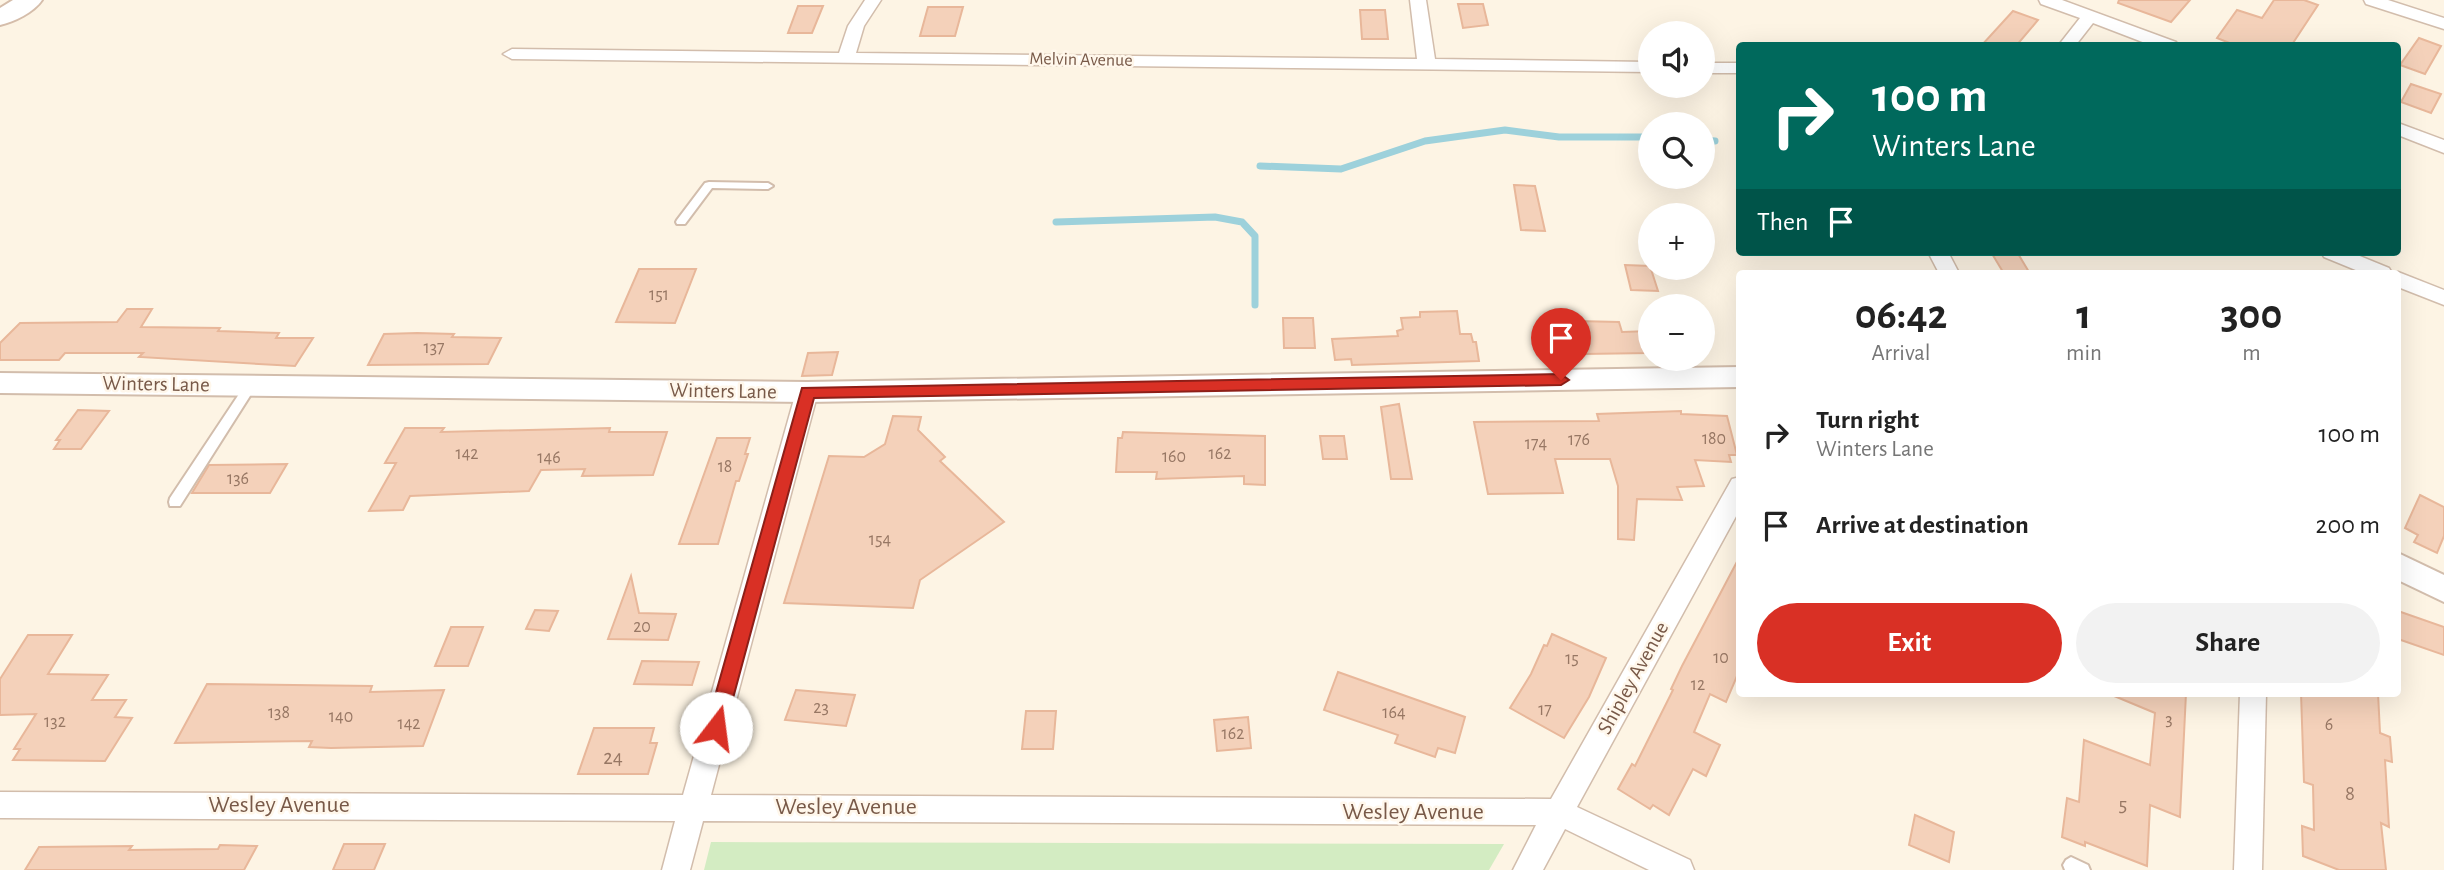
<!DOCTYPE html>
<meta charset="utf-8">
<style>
body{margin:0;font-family:"Alegreya Sans",sans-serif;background:#f2f2f2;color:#222;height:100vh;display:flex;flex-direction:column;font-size:26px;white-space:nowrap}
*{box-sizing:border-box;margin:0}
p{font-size:23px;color:#767676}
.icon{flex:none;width:38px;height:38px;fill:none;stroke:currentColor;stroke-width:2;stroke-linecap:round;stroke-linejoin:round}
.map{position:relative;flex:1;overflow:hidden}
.side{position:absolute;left:1736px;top:270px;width:665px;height:427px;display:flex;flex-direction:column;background:#fff;border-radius:7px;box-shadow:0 7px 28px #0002}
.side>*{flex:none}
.top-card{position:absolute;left:1736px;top:42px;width:665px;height:214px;border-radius:7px;box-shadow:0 7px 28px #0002;background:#00695c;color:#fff;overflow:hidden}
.controls{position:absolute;left:1638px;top:21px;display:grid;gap:14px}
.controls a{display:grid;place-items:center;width:77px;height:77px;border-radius:50%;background:#fff;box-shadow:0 7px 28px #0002;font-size:35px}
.pin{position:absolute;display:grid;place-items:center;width:60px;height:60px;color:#fff;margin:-72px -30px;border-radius:50% 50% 50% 0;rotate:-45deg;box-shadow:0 0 7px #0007}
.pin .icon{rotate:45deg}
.me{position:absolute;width:77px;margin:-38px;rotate:15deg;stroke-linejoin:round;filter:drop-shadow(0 0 5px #0008)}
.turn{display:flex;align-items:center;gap:24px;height:147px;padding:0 21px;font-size:32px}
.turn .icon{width:91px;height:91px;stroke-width:2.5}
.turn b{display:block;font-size:49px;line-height:60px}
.then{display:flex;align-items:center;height:66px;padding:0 21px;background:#0003;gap:14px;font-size:26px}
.eta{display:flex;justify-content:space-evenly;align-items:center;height:119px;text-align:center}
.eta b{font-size:42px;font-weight:700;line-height:49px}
.action{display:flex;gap:14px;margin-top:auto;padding:14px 21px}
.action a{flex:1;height:80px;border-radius:42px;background:#d93025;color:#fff;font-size:28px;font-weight:700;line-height:80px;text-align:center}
.action a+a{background:#f2f2f2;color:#222}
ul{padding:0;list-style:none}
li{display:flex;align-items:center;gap:21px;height:91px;padding:0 21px}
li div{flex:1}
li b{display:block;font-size:26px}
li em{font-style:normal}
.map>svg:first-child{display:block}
.green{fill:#d3ecc2}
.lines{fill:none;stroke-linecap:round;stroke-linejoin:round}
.stream{stroke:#9dd1db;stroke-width:7}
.building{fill:#f4d1ba;stroke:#e8b79a;stroke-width:2}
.service-casing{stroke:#d2bdac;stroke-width:4}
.minor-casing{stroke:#d2bdac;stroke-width:3}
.tertiary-casing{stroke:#d2bdac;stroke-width:4}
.secondary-casing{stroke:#d5bdaa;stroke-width:4}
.service{fill:#fff;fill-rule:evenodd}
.minor{fill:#fff;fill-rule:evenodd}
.tertiary{fill:#fff;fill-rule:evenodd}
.secondary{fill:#fff;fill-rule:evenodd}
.route{fill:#d93025;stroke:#8d1f18;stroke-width:2}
.labels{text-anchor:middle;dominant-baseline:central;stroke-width:5;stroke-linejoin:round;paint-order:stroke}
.far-street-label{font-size:18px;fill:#785948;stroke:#fff7eb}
.number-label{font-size:18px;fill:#977764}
.street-label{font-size:21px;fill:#785948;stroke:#fff7eb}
.near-number-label{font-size:21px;fill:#977764}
.near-street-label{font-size:24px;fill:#785948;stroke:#fff7eb}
</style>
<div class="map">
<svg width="2444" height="870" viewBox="0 0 2444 870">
<rect width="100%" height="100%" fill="#fdf4e4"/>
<!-- green -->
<path class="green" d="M711,842L1504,844L1489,870H704Z"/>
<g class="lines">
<!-- stream -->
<g class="stream">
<path d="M1703,140L1715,141"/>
<path d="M1260,166L1341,169L1425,141L1505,130L1559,137H1650"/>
<path d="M1056,222L1215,217L1242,222L1255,236V305"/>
</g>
</g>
<!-- building -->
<g class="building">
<path d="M2119,0H2190L2171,22L2118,3Z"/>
<path d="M2274,0H2304L2318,5L2291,46H2237L2217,38L2237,10L2262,18Z"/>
<path d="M1458,4H1483L1488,25L1463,28Z"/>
<path d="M798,6H823L812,33H788Z"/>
<path d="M928,7H963L955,36H920Z"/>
<path d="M1360,10H1385L1388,39H1362Z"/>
<path d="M2013,11L2038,20L2016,46H1981Z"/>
<path d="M2419,38L2441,46L2425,74L2400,65Z"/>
<path d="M2411,84L2441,94L2431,113L2401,102Z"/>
<path d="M1514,185L1535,186L1545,231L1521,230Z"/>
<path d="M1991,252H2017L2029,272H2003Z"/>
<path d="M1625,265L1650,266L1658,291L1631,290Z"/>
<path d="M639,269H696L675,323L616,322Z"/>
<path d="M127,309H152L141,327L220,328L218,331L279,333L276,338H313L295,366L139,357L143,353H65L59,360H0V343L20,323L117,322Z"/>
<path d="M1457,311L1460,334H1471L1473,342H1476L1479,361L1352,365L1351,359L1335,360L1332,339L1398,336L1397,331L1403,329L1401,318L1420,317V312Z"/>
<path d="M1283,318H1313L1315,348H1284Z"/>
<path d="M1576,321L1619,322L1622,332L1650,331V353L1583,354Z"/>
<path d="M417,333L454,334L452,337L501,338L488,364L368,365L384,334Z"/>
<path d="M838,352L832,375L802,376L808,353Z"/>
<path d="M1399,404L1412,479H1391L1381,407Z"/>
<path d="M78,410L109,411L81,449H54L60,440H56Z"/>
<path d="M1681,411V414L1727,416L1737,455H1729L1731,462L1695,460L1704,486L1677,487L1682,500L1637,499L1634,540L1618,539V486L1610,459H1555L1563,493L1488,494L1474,422L1599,421L1597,414Z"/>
<path d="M893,416L921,417L918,430L945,457L940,461L1004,522L920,580L913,608L784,603L829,456L864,457L885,444Z"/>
<path d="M405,428H444L441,432L610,428L609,432H667L653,475L582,476L585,469L541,470L529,491L410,496L403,510L369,511L396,463H385Z"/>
<path d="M1123,432L1265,436V485L1244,484V476L1156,479L1157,472H1116L1118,438H1122Z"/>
<path d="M1320,436H1344L1347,459H1323Z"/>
<path d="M717,438H750L745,454H748L739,481H736L718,544H679Z"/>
<path d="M287,464L270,493H192L209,465Z"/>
<path d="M2420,495L2444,507V536L2437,553L2414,542L2418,535L2405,528Z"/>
<path d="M1740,556V669L1726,702L1710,694L1694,732L1720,745L1706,776L1693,769L1669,815L1653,805L1650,809L1618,789L1632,764L1635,766L1673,690L1671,689L1682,666Z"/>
<path d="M631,576L639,613L676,614L668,640L608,639Z"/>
<path d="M535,610L558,611L549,631L526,629Z"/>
<path d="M2398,611L2444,627V655L2398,639Z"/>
<path d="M451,627H483L468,666H435Z"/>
<path d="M1552,634L1606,658L1589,697L1564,738L1510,708L1531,674L1544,645L1547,646Z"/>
<path d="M28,635H72L48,674L108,675L92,700H126L115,717L132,718L105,761L13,760L20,749H14L36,714L0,715V679Z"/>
<path d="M642,661L699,662L692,685L634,684Z"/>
<path d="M1338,672L1465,717L1455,753L1438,748L1435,757L1395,743L1398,735L1324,710Z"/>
<path d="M207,684L372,686L370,692L444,690L423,746L331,748L309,747L312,741L175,743Z"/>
<path d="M796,690L855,695L846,726L785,720Z"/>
<path d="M2107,693H2186L2180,817L2150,805L2147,866L2085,842V846L2062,837L2067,798L2079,802L2084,740L2150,765L2155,713Z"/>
<path d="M2301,693H2378L2380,733L2390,737L2392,762L2385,760L2389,827L2381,823L2386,870H2339L2303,856L2302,826L2314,830L2313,785L2304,782Z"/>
<path d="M1026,711H1056L1053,749H1022Z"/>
<path d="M1248,717L1251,748L1217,751L1214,720Z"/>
<path d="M594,728H654L650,743H657L648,774H578Z"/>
<path d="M1915,815L1954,832L1949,862L1909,845Z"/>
<path d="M344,844H385L374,870H333Z"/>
<path d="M220,845L257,846L244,870H25L39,847L132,846L129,850L218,849Z"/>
</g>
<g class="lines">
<defs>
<g id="service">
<path d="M709,182L768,183L773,186L768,189L712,188L685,224H677L676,222L677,220L705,183Z"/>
<path d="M251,381L255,382L257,385L255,388L180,506H170L169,502L170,498L247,382Z"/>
<path d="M2071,857L2088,865L2090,870H2065L2063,865L2066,860Z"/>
</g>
<g id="minor">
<path d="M865,0H881L864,26L856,53L1417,59L1410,0H1426L1435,59L1650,62V72L512,59L503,54L512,49L839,53L848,26Z"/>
<path d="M2039,0H2062L2176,42L2178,46H2153L2093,23L2075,46H2058L2080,18L2041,4Z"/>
<path d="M2364,0H2388L2444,18V29L2366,4Z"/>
<rect x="1703" y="63" width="37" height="10"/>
<path d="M2398,123L2444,140V153L2398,135Z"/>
<path d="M1928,252H1948L1959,273H1939Z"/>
<path d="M2321,252H2350L2389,268L2392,273H2363L2324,257Z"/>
<path d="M2398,272L2444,290V305L2398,287V273H2394Z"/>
<path d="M807,384L815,386L818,392L711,795L1551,799L1732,479L1740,477V509L1577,807L1690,860L1694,870H1649L1565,829L1543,870H1513L1536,825L703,821L690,870H662L675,821L0,818V792L683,795L796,392L799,386Z"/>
<path d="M2240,693H2266L2262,870H2234Z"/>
</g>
<g id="tertiary">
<path d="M1740,367V387L807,402L0,393V373L807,382Z"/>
<path d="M2398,553L2444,575V602L2398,580Z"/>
</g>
<path id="secondary" d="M13,0H42C34,12 14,22 0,25V8Z"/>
</defs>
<!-- service casing -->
<use href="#service" class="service-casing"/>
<!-- minor casing -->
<use href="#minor" class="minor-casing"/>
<!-- tertiary casing -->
<use href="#tertiary" class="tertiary-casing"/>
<!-- secondary casing -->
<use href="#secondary" class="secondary-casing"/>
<!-- service -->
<use href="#service" class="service"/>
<!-- minor -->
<use href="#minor" class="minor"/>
<!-- tertiary -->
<use href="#tertiary" class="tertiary"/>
<!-- secondary -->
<use href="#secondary" class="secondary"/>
</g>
<!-- route -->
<path class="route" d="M1561,374L1569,380L1561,385L814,398L725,728L722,734L716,736L709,734L706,728L802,388Z"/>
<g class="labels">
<!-- far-street labels -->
<g class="far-street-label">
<text transform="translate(1081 60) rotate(1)">Melvin Avenue</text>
</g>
<!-- number labels -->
<g class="number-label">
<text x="659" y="295">151</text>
<text x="434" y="348">137</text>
<text x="1714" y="439">180</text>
<text x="1579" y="440">176</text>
<text x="1536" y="444">174</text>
<text x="467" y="454">142</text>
<text x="1220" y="454">162</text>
<text x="1174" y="457">160</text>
<text x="549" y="458">146</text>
<text x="725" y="467">18</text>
<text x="238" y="479">136</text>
<text x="880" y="540">154</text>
<text x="642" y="627">20</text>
<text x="1721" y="658">10</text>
<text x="1572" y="659">15</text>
<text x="1698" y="685">12</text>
<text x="821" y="708">23</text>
<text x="1545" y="710">17</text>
<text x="279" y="713">138</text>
<text x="1394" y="713">164</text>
<text x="341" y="717">140</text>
<text x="2169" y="720">3</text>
<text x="55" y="722">132</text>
<text x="409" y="724">142</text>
<text x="2329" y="725">6</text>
<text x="1233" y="734">162</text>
</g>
<!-- street labels -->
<g class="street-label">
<text transform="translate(156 384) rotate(1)">Winters Lane</text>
<text transform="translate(723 391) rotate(1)">Winters Lane</text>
<text transform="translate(1633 678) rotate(-61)">Shipley Avenue</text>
</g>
<!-- near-number labels -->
<g class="near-number-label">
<text x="613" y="757">24</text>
<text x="2350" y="793">8</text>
<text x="2123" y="804">5</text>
</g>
<!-- near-street labels -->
<g class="near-street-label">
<text x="279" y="805">Wesley Avenue</text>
<text x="846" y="807">Wesley Avenue</text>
<text x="1413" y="812">Wesley Avenue</text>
</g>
</g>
</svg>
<div class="controls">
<a><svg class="icon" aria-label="sound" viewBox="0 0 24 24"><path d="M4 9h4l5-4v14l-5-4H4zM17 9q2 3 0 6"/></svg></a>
<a><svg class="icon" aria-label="search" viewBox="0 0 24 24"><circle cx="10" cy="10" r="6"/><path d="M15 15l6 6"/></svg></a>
<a>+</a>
<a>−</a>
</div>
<div class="pin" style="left:1561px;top:380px;background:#d93025"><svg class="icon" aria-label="arrive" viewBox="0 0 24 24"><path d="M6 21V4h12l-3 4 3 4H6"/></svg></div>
<svg class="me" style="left:716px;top:728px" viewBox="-20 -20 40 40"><circle r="19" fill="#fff"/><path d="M0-13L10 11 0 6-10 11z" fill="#d93025"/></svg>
<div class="top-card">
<div class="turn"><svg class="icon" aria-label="right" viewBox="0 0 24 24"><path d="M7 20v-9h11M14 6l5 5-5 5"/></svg><div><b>100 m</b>Winters Lane</div></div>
<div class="then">Then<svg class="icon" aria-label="arrive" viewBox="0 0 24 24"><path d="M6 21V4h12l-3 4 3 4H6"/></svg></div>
</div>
<section class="side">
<div class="eta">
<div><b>06:42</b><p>Arrival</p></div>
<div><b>1</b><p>min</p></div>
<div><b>300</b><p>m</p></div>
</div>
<ul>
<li><svg class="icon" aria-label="right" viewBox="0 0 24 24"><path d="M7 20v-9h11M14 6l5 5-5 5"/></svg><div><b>Turn right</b><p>Winters Lane</p></div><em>100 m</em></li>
<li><svg class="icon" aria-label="arrive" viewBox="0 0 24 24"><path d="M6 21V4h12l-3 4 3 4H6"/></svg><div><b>Arrive at destination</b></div><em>200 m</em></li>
</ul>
<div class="action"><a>Exit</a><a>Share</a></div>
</section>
</div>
